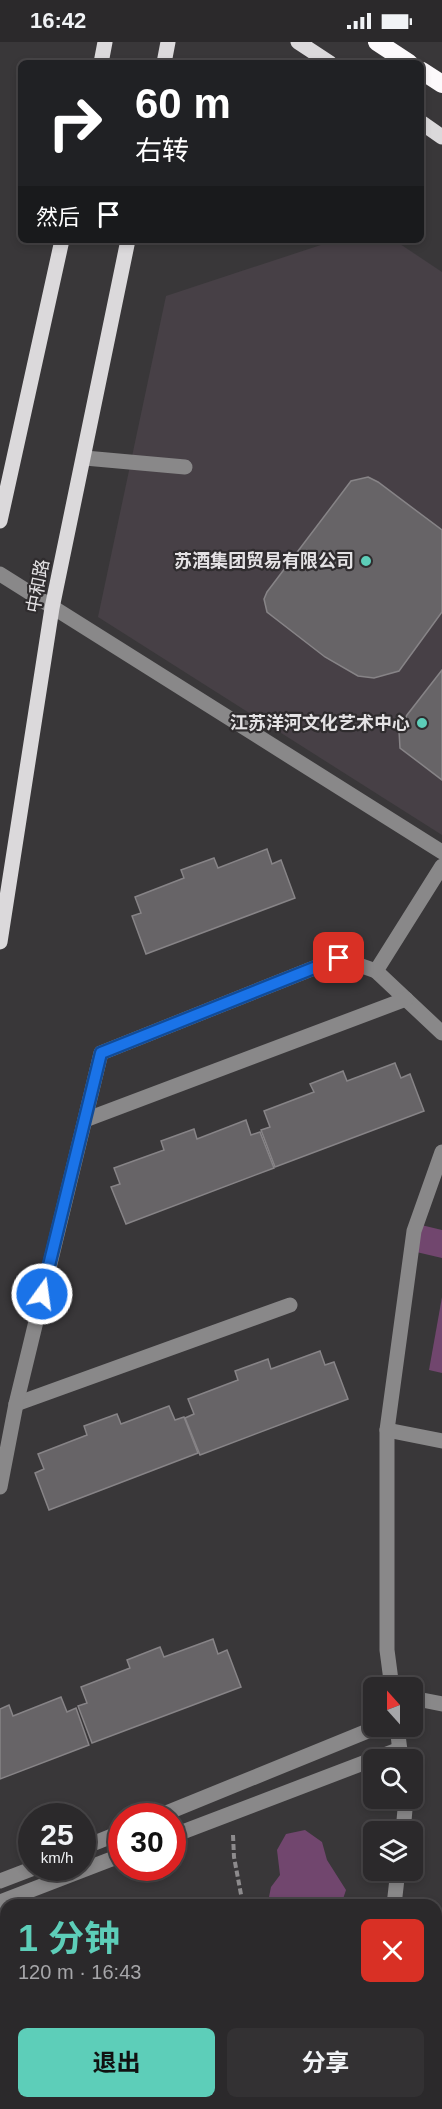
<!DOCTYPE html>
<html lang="zh">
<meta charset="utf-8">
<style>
body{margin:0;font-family:Arial,"Noto Sans SC",sans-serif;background:#333133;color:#f1f3f6;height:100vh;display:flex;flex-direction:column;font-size:22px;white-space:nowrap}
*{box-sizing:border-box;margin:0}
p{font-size:20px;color:#a6a6a9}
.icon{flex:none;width:33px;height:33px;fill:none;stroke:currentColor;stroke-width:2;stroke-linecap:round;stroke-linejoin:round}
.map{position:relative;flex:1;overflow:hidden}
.side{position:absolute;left:0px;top:1857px;width:442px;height:210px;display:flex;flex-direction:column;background:#2b292b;border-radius:18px 18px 0 0;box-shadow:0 3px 9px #0003,0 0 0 2px #474547}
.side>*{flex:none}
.top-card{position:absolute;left:18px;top:18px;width:406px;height:183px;border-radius:9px;box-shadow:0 3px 9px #0003,0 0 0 2px #474547;background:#202124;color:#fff;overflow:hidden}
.needle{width:39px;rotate:339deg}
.fabs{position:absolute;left:363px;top:1635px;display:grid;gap:12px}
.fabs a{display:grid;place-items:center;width:60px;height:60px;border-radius:9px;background:#2b292b;box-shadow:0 3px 9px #0003,0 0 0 2px #474547;font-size:30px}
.speed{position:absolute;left:18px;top:1761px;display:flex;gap:12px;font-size:30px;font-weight:700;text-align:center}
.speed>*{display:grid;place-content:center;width:78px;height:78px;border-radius:50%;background:#2b292b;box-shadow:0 3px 9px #0003,0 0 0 2px #474547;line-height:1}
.speed small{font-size:15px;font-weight:400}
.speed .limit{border:9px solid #d22;background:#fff;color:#111}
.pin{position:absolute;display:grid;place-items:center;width:51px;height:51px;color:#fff;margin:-26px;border-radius:12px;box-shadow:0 3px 9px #0006}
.me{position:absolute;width:66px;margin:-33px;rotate:14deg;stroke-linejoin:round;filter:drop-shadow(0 0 4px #0008)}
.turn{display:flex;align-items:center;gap:21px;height:126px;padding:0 18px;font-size:27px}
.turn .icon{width:78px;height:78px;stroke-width:2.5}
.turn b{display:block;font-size:42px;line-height:51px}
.then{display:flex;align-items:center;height:57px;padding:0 18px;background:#0003;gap:12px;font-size:22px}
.round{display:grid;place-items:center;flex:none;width:63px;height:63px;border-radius:9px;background:#333133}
.head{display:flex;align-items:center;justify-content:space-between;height:102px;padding:0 18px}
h1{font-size:36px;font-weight:700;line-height:45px;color:#5dceb9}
.cta{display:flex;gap:12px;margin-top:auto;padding:12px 18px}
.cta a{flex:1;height:69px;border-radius:9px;background:#5dceb9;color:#111;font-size:24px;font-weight:700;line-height:69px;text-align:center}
.cta a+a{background:#333133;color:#f1f3f6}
.status{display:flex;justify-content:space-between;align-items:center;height:42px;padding:0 30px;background:#2b292b;direction:ltr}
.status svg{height:16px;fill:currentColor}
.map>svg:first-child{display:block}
.built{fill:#474046}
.green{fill:#71466e}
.building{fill:#676467;stroke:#878487;stroke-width:1.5}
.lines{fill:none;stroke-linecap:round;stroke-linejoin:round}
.path{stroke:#8d8b8d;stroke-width:4;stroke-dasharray:6 3;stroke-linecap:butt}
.minor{stroke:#898889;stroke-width:15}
.major{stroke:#dbd9db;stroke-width:15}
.highway{stroke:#fcf9fb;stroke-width:18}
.route-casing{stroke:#114b97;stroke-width:15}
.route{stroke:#1a73e8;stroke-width:10}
.poi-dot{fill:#5dceb9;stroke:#2f2c2e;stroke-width:2}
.labels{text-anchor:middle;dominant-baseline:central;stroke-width:4.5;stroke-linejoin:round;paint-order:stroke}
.poi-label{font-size:18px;font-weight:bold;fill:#e4e2e4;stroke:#2f2c2e;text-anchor:end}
.street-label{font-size:18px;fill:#e4e2e4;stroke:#2f2c2e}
</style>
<div class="status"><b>16:42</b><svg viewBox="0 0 49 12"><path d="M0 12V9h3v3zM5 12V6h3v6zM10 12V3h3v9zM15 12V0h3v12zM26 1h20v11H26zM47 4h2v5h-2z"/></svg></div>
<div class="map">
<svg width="442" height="2067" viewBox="0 0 442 2067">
<rect width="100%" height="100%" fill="#393739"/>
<!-- built -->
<path class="built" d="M336,198H394L442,230V793L98,575L166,254Z"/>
<!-- green -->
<g class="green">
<path d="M417,1182L442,1188V1216L412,1209Z"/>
<path d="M442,1255V1331L429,1328Z"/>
<path d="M305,1788L322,1800L327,1818L346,1848L341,1863H269L268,1860L271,1845L280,1833L277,1808L286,1792Z"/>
</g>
<!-- building -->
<g class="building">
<path d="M368,435L378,440L442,488V570L399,629L374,636L358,634L325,615L267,570L264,557L267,550L351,439Z"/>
<path d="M442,628V738L400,706L399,689L407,673Z"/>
<path d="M267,807L272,822L281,818L295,856L146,912L132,874L141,871L135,855L184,836L181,828L214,816L218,826Z"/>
<path d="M395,1021L401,1036L410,1032L424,1069L275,1125L261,1088L270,1085L264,1069L314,1050L310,1042L343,1029L347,1039Z"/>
<path d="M246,1078L251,1093L260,1090L274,1126L126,1182L111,1145L120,1142L114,1126L164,1108L161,1099L194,1087L197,1097Z"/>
<path d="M320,1309L325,1323L334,1320L348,1357L200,1413L185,1376L194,1372L188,1357L238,1338L235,1329L268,1317L271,1327Z"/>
<path d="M169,1364L175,1378L184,1375L198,1411L49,1468L35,1431L44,1427L38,1412L87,1393L84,1384L117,1372L121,1382Z"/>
<path d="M213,1597L218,1612L227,1608L241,1645L92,1701L78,1664L87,1661L81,1645L130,1626L127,1618L160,1605L164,1615Z"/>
<path d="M61,1655L67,1670L76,1666L89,1703L0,1737V1667L9,1663L13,1674Z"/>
<path d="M6,1923V1981L0,1983V1925Z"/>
<path d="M440,2014H442V2055L436,2054V2036Z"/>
</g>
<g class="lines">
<!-- path -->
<g class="path">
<path d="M233,1793L234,1815L243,1863"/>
<path d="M176,2061L178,2067"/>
</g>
<!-- minor -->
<g class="minor">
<path d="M85,416L185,425"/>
<path d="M0,532L442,810"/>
<path d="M442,824L376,929L442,991"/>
<path d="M85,1078L406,957"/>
<path d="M16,1362L290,1263"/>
<path d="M387,1388L442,1399"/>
<path d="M0,1445L16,1362L101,1011L339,916L376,929"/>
<path d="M392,1646L387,1608V1388L414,1189L442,1110"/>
<path d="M412,1656L442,1662"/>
<path d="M397,1684L401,1718"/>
<path d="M159,1774L380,1684"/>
<path d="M403,1790L406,1756"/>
<path d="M172,1794L400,1707"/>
<path d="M82,1806L122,1790"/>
<path d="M0,1839L34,1826"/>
<path d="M0,1860L122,1813"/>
<path d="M394,1863L398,1828"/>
<path d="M436,1928L442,1929"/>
<path d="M342,2067L344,2061"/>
</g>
<!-- major -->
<g class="major">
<path d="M298,0L330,21"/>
<path d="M101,21L105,0"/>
<path d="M164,21L168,0"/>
<path d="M422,81L442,95"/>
<path d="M0,479L62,198"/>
<path d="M0,900L52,566L128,198"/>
</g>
<!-- highway -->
<g class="highway">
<path d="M377,0L409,21"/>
<path d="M422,29L442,42"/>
</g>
</g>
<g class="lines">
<defs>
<path id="route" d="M42,1252L101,1011L339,916"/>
</defs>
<!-- route casing -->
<use href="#route" class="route-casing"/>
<!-- route -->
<use href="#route" class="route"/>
</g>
<!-- markers -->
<g class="poi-dot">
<circle cx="366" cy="519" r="6"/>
<circle cx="422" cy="681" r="6"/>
</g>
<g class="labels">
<!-- poi labels -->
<g class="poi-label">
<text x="354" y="519">苏酒集团贸易有限公司</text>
<text x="410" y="681">江苏洋河文化艺术中心</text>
</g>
<!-- street labels -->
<g class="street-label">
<text transform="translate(38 544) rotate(-79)">中和路</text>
</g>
</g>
</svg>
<div class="fabs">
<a><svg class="needle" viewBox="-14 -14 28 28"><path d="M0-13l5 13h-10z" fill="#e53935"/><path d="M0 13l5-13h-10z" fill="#a6a6a9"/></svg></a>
<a><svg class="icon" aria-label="search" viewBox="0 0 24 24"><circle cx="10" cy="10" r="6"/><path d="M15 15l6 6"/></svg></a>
<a><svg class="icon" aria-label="layers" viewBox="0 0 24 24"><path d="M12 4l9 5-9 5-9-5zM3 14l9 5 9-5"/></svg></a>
</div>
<div class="speed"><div>25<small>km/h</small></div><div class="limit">30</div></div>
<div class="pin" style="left:339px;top:916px;background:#d93025"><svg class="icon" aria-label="arrive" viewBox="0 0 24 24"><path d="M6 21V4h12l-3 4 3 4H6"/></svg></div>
<svg class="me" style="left:42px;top:1252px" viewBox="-20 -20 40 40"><circle r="17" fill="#1a73e8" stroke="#fff" stroke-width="3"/><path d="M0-11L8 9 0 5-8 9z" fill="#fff"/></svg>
<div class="top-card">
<div class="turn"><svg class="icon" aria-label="right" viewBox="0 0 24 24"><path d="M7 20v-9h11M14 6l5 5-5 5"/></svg><div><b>60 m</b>右转</div></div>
<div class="then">然后<svg class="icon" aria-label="arrive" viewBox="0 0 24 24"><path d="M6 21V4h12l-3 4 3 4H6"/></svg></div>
</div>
<section class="side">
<div class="head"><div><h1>1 分钟</h1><p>120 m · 16:43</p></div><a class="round" style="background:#d93025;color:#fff"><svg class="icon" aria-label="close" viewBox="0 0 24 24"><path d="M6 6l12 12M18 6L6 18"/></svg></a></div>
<div class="cta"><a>退出</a><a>分享</a></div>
</section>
</div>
